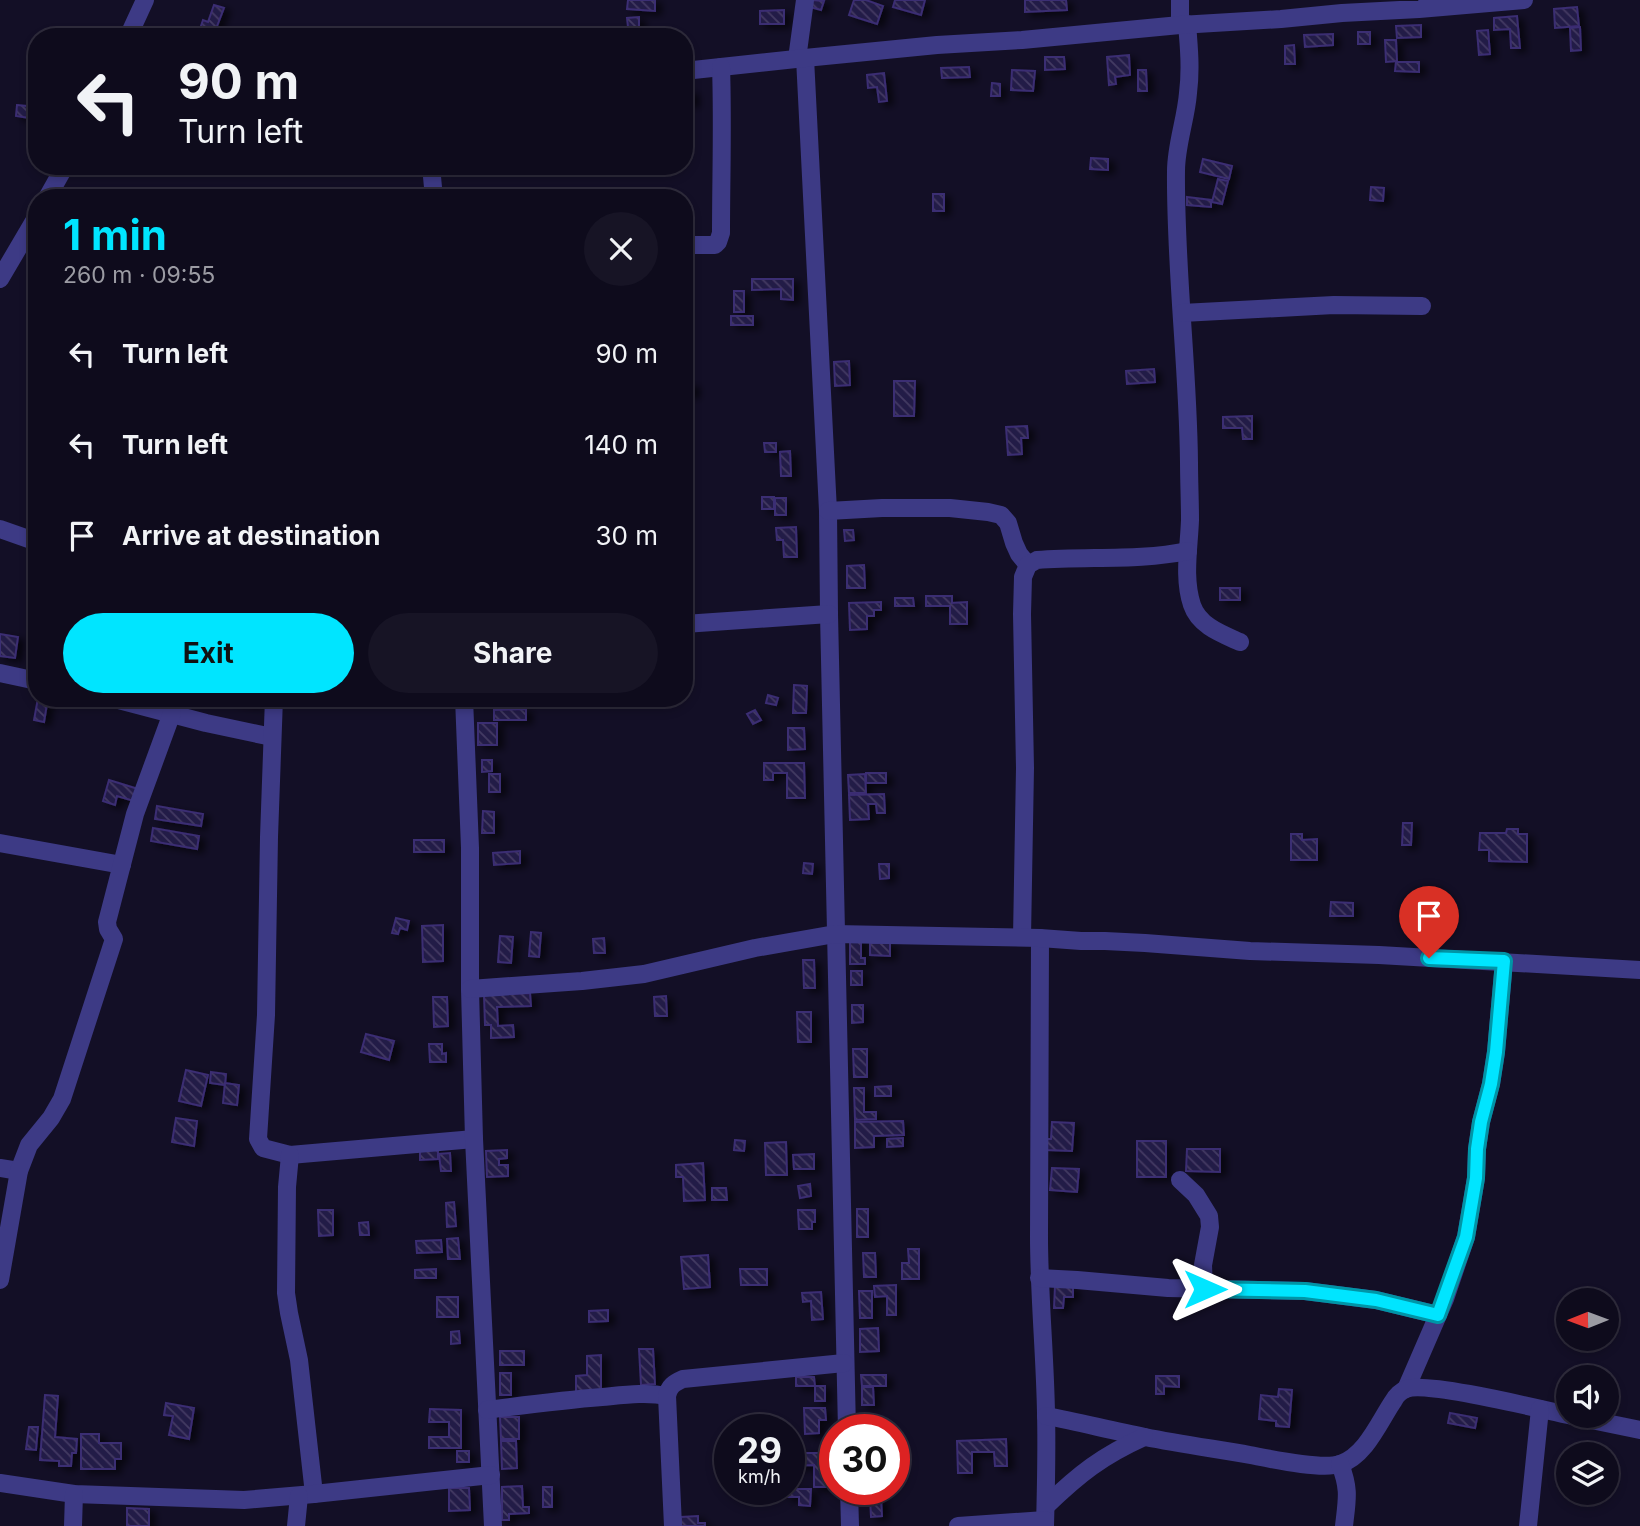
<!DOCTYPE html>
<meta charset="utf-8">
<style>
body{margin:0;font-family:Inter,sans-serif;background:#171425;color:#f1f3f6;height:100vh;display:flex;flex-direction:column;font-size:26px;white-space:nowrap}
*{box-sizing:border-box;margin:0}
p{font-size:23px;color:#9b9ba3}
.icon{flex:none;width:38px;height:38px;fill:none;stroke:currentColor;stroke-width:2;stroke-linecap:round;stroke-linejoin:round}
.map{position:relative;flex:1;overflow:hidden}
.sheet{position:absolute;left:28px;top:189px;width:665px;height:518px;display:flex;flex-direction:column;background:#0e0b1c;border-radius:28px;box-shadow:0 4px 10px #0003,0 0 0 2px #2e2b3b}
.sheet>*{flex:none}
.banner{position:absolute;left:28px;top:28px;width:665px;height:147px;border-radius:28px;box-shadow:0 4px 10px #0003,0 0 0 2px #2e2b3b;background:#0e0b1c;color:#f1f3f6;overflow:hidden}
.needle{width:46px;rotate:269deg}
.controls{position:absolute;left:1556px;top:1288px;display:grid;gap:14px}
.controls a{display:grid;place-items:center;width:63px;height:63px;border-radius:50%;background:#0e0b1c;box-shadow:0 4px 10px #0003,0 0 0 2px #2e2b3b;font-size:35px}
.speed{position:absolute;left:714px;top:1414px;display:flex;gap:14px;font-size:35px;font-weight:700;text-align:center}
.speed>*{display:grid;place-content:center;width:91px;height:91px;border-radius:50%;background:#0e0b1c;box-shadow:0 4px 10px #0003,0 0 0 2px #2e2b3b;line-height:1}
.speed small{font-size:18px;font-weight:400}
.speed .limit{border:10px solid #d22;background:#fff;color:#111}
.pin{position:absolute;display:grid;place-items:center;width:60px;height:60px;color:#fff;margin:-72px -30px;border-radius:50% 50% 50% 0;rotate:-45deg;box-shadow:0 0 7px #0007}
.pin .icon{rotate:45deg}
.me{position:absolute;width:77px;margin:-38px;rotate:90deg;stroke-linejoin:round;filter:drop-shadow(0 0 5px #0008)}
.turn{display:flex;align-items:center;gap:24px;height:147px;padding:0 35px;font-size:32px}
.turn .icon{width:91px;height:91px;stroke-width:2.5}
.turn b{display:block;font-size:49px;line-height:60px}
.round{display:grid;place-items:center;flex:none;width:74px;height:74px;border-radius:37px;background:#171425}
.head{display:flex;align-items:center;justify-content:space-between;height:119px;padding:0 35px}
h1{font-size:42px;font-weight:700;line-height:52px;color:#00e5ff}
.primary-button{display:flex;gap:14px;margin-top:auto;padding:14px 35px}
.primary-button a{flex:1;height:80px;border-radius:42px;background:#00e5ff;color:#111;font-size:28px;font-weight:700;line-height:80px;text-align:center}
.primary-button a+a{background:#171425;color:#f1f3f6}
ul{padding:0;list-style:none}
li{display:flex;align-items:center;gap:21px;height:91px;padding:0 35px}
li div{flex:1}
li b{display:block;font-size:26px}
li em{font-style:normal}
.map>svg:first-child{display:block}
.building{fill:url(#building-back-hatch);stroke:#3b2d73;stroke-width:2;filter:url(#shadow)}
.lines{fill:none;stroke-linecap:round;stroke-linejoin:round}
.minor{stroke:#3d3a85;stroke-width:18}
.route-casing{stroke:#0095a6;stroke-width:18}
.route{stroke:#00e5ff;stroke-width:12}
</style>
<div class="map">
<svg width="1640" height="1526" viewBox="0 0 1640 1526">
<defs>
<pattern id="building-back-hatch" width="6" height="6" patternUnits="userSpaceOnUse" patternTransform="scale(1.75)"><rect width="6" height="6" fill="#241b47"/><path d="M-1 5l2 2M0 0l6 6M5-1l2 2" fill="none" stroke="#433b63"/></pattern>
<filter id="shadow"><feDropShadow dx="6" dy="3.5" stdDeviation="3.5" flood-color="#0009"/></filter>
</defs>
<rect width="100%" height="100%" fill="#130f26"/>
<!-- building -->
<g class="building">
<path d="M628,0H655V11L627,9Z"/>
<path d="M812,0L824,1L821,10L810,7Z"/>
<path d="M854,0H866L883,6L877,24L849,15Z"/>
<path d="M895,0H925L921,15L893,7Z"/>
<path d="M1025,0H1066L1067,10L1025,12Z"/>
<path d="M214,5L224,8L214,34L200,29L203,20L208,22Z"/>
<path d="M1577,7L1579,26L1555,28L1554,9Z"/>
<path d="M784,10V24H760V11Z"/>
<path d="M1517,16L1520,48H1511L1510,29L1494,30V18Z"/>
<path d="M639,17V27H628L627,18Z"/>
<path d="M1421,25V37L1397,38L1396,26Z"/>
<path d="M1580,27L1581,50L1571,51L1570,28Z"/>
<path d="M1488,30L1490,54L1479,55L1477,31Z"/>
<rect x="1358" y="32" width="12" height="12"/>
<path d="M1333,34V45L1305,47L1304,35Z"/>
<path d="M1385,40H1396L1397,61L1386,62Z"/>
<path d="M1294,45L1295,64H1285V46Z"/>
<path d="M1129,55L1130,75L1115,77L1116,84L1109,85L1107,57Z"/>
<path d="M1045,57H1064L1065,69L1045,70Z"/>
<path d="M1396,62H1419V72L1395,71Z"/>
<path d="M969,67L970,77L942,78L941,68Z"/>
<path d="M1012,70L1035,71L1033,91L1011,90Z"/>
<path d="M1138,70H1146L1147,91H1138Z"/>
<path d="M884,73L887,101L879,102L877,87L868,88L867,75Z"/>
<path d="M992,83L1000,84V96H991Z"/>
<path d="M692,91L693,103H684V92Z"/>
<path d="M17,105L37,107L36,119L16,116Z"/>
<path d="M1091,158L1108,159V170L1090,169Z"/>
<path d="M1203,159L1232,166L1229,179L1200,172Z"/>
<path d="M1218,179L1228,181L1222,204L1212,202Z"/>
<path d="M1371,187L1384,188L1383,201L1370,200Z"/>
<rect x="933" y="194" width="11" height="17"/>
<path d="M1187,197L1211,200V207L1187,205Z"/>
<path d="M752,279H793V300L781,299V289L752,290Z"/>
<rect x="734" y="291" width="10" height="21"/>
<rect x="731" y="316" width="22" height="9"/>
<path d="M849,361L850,385L835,386L834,362Z"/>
<path d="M1154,369L1155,382L1127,384L1126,371Z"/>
<path d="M894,381H915L914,416H894Z"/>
<rect x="684" y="384" width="9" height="10"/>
<path d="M1252,416V439H1243L1242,428H1223V417Z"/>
<path d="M1027,426L1028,438H1021L1022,454L1008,455L1006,427Z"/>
<path d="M764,443H776V452H765Z"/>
<path d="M790,451L791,476H781L780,452Z"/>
<rect x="762" y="497" width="12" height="12"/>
<rect x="775" y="498" width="11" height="17"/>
<path d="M796,527L797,557H784L783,540H777L776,528Z"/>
<path d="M844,530H853L854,540L845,541Z"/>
<path d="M864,565L865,588H847V566Z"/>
<rect x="1220" y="588" width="20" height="12"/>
<path d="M926,596H952V603L967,602V624H950V606H926Z"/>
<path d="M895,598H913L914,606H895Z"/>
<path d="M881,602V610H874V616H867V629L850,630L849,603Z"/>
<path d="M0,634L18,637L15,658L0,656Z"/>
<path d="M794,685L807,686L806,713H793Z"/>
<path d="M768,695L778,698L776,705L766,703Z"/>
<path d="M38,698H48L44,722L34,720Z"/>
<path d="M228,698H256L255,704L227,700Z"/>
<path d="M526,709V720H494V710Z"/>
<path d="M755,710L761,720L753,724L747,714Z"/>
<rect x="478" y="723" width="19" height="22"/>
<path d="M788,728H804L805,749L788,750Z"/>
<path d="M482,760H492V771L482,772Z"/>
<path d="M764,763H804L805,798H787V773H773V780H764Z"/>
<rect x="866" y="773" width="20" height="10"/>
<rect x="489" y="774" width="11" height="18"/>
<path d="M865,774L866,793H849L848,775Z"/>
<path d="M109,780L138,789L134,801L117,796L115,805L103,801Z"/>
<path d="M884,794L885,813H877L876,804H868L869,819L850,820L849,795Z"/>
<path d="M157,806L203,814L201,826L155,819Z"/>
<path d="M483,811L494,812V833H482Z"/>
<path d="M1403,823H1412L1411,845H1402Z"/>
<path d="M153,828L199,836L197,849L151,841Z"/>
<path d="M1507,829H1518V834H1527V862L1489,861V850H1479L1480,833H1506Z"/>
<path d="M1291,834H1302V840L1317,839V860H1291Z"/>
<rect x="414" y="840" width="30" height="12"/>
<path d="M520,851V863L494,865L493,853Z"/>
<path d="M804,863L813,864L812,874L803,873Z"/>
<path d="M879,864H889V878L880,879Z"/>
<path d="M1331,902L1353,903V916H1330Z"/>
<path d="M396,918L409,921L407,930L400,928L398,934L392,933Z"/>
<path d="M443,925V961L423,962L422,926Z"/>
<path d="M531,932L541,933L539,957L529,956Z"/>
<path d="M500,936L513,937L511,963L498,962Z"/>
<path d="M604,938L605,953H594L593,939Z"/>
<path d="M850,938H861V958H865V964H850Z"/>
<path d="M870,943H890V956L870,955Z"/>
<path d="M803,960H814L815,988H804Z"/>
<rect x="851" y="971" width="11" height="14"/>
<path d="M530,993L531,1006L497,1007L498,1026L513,1025L514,1037L491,1038V1025H485L484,995Z"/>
<path d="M666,996L667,1016H655L654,997Z"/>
<path d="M433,997H447L448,1026L434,1027Z"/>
<path d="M852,1005H863V1022L852,1023Z"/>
<path d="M797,1012H811V1042H798Z"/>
<path d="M366,1034L394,1041L389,1060L361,1052Z"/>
<path d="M429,1044H442V1054L446,1053V1062H430Z"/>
<path d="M853,1049H867V1077H854Z"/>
<path d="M186,1070L208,1075L201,1106L179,1101Z"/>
<path d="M211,1072L226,1074L225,1085L210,1083Z"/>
<path d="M225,1083L239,1085L237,1105L223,1103Z"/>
<path d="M891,1086V1096H875V1087Z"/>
<path d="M854,1088H864V1112H876V1119L855,1120Z"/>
<path d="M176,1118L197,1121L194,1146L172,1142Z"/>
<path d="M903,1121L904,1135L874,1136V1147L855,1148V1122Z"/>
<path d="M1052,1122L1074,1123L1072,1151L1046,1150V1139H1051Z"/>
<path d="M903,1138V1146L887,1147V1139Z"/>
<path d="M735,1140L745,1141L744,1151L734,1150Z"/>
<rect x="1137" y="1141" width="29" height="36"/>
<path d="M786,1142L787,1175H766L765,1143Z"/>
<path d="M1187,1149H1220V1172L1186,1171Z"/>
<path d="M438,1150V1159L420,1160V1151Z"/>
<path d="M507,1150V1158L499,1159V1165H508V1176L487,1177L486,1151Z"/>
<path d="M450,1153L451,1171H441L439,1154Z"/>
<path d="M814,1154V1169H794L793,1155Z"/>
<path d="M703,1163L705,1200L684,1201L683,1177H676V1165Z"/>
<path d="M1052,1168L1079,1169L1077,1192L1050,1190Z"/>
<path d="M810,1184L811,1196L800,1198L798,1186Z"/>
<path d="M712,1188H726L727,1200H712Z"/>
<path d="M454,1202L456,1226L447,1227L446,1203Z"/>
<rect x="857" y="1209" width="11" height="28"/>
<path d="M318,1210H333V1235L319,1236Z"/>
<path d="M798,1210H815V1222H812V1229H799Z"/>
<path d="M368,1222L369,1235H360L359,1223Z"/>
<path d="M458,1238L460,1259H448L447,1239Z"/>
<path d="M441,1240L442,1252L417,1253L416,1241Z"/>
<path d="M908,1249H919V1279H902V1263H909Z"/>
<path d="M863,1253H875L876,1277H864Z"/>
<path d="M708,1255L710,1287L684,1289L681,1257Z"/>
<path d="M436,1269V1278H415V1270Z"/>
<path d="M740,1269H767V1285H741Z"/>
<path d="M896,1285V1315H887V1296L875,1297L874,1286Z"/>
<path d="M1055,1286L1073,1287V1297H1064L1063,1308H1054Z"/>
<path d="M859,1291H872V1318H860Z"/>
<path d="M821,1292L823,1319L812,1320L811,1301L803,1302L802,1293Z"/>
<rect x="437" y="1297" width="21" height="20"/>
<path d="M608,1310V1321L589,1322V1311Z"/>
<path d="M878,1328L879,1351L860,1352V1329Z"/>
<path d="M459,1331L460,1343L451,1344V1332Z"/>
<path d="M639,1349H653L655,1384L641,1385Z"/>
<rect x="500" y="1351" width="24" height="14"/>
<path d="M601,1355V1391L576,1392V1376L587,1375V1356Z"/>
<rect x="500" y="1373" width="11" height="22"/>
<path d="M861,1375H886V1386H862Z"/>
<path d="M1156,1376H1179V1387L1164,1386V1394H1156Z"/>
<path d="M796,1377H814L815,1386H796Z"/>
<rect x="815" y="1386" width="10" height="15"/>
<path d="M862,1387H873L874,1405H862Z"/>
<path d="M1279,1389L1292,1390L1289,1427L1276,1426V1421L1259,1419L1261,1395L1278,1397Z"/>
<path d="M45,1395L58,1396L55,1437L77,1439L76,1453H72L71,1466H59V1461L40,1460Z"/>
<path d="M166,1403L194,1408L189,1439L169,1435L173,1416L164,1415Z"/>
<path d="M804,1408H825L826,1420H819V1433L805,1434Z"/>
<path d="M430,1409L461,1410V1448H429V1437H449V1422H429Z"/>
<path d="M1450,1413L1477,1418L1475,1428L1448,1423Z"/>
<path d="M500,1417H519V1439H501Z"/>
<path d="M29,1427H38L36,1450L26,1449Z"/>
<path d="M81,1434H99V1443H121V1459H115V1469H81Z"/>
<path d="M1006,1439L1007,1466H995L994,1452H972V1473H958L957,1441Z"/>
<path d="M501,1441H516L517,1468L502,1469Z"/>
<rect x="457" y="1451" width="12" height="11"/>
<path d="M789,1453H827V1487H814V1465L789,1466Z"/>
<path d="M522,1486L523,1507H529V1513L509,1514V1520H502V1487Z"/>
<rect x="543" y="1487" width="9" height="20"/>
<path d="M449,1488H469L470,1510L449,1511Z"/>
<path d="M786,1489H811L810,1506L799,1505V1497H786Z"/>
<path d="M870,1498H881L882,1516L871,1517Z"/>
<path d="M127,1508L149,1509V1526H127Z"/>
<path d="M698,1516V1523H705V1526H681V1517Z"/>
</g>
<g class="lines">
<!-- minor -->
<g class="minor">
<path d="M1187,24C1189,47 1191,70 1188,93C1186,119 1176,145 1176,171C1175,268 1188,365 1189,462C1189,481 1190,501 1190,520C1189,548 1183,578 1192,605C1199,626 1222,634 1240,642"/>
<path d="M1180,25V0"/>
<path d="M128,37L145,0"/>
<path d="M805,58L828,511L829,614L847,1430"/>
<path d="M797,59L805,0"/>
<path d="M684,71L805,58L937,45L1022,40L1180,25L1281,19L1342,13L1419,9L1524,0"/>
<path d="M431,166L434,198"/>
<path d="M47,198L65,166"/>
<path d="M684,245H715L718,242L721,233C721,178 723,122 721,67"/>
<path d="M0,279L37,216"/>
<path d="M1182,313L1334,305L1422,306"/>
<path d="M828,511L882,508H950L988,512L1001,515L1008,523L1014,543L1019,554L1028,565"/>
<path d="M0,529L37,542"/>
<path d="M684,624L829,614"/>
<path d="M0,673L37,681"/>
<path d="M111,698L206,723L272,737"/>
<path d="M274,698L269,837L266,1015L258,1139L263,1148L290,1155L474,1139"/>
<path d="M464,698L470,848V989L474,1139L493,1526"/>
<path d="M0,843L122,865"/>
<path d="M1022,937L1025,768L1022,614L1023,577L1028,565L1037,560C1088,556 1139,561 1188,551"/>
<path d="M1040,938L1039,1236C1039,1295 1045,1354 1046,1413C1047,1451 1046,1488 1045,1526"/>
<path d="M470,989L582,981L644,974L755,948L835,934L1040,938L1081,941H1105L1145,943L1250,951L1379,955L1640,970"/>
<path d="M290,1155L287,1187L286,1293L289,1313L299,1360L314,1494"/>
<path d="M0,1168L19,1171"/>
<path d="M1180,1180L1196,1195L1209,1216L1210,1227L1203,1265L1204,1289"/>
<path d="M1039,1278L1077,1280L1168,1288L1305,1291L1376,1300L1438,1315"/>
<path d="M0,1280L19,1171L29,1145L51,1118L62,1099L114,939L108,929L107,922L135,814L172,713"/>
<path d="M1406,1389L1445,1299L1466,1237L1476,1178L1477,1149L1481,1122L1491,1084L1496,1052L1504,962"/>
<path d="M487,1410C525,1405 563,1400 602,1397C624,1395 646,1392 667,1396"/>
<path d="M1046,1416C1080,1422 1112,1431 1145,1437C1180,1444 1216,1449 1250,1455C1271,1459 1321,1470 1340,1464C1366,1456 1380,1420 1394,1400C1396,1396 1401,1391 1406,1389C1426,1381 1540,1409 1568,1415"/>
<path d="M1572,1416L1640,1430"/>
<path d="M1340,1464C1350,1490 1347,1499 1344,1526"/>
<path d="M0,1483L74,1494L244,1500L314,1494L491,1475"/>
<path d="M849,1489L850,1526"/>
<path d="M1046,1506C1079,1474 1102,1456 1144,1437"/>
<path d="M73,1526L74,1494"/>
<path d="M296,1526L299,1496"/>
<path d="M673,1526L667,1396C669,1386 674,1383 683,1379L844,1363"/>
<path d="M958,1526L1045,1520"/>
<path d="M1528,1526L1540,1409"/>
</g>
</g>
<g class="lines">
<defs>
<path id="route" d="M1205,1289L1305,1291L1376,1300L1438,1315L1466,1237L1476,1178L1477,1149L1481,1122L1491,1084L1496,1052L1504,961L1429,958"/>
</defs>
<!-- route casing -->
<use href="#route" class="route-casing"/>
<!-- route -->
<use href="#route" class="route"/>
</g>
</svg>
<div class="controls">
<a><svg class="needle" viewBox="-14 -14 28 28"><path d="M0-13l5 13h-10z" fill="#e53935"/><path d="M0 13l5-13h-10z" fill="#9b9ba3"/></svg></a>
<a><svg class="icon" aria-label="sound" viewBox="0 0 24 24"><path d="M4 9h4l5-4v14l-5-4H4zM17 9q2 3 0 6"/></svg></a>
<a><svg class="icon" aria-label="layers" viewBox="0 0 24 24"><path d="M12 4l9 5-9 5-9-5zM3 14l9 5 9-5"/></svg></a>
</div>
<div class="speed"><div>29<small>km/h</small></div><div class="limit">30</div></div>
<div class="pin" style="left:1429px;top:958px;background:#d93025"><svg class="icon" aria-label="arrive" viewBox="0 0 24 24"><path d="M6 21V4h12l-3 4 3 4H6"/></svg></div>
<svg class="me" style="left:1205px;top:1289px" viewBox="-20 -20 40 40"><path d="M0-17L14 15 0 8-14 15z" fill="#00e5ff" stroke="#fff" stroke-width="4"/></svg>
<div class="banner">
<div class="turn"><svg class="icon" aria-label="left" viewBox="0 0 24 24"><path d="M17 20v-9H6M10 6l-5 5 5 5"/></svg><div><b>90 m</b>Turn left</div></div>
</div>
<section class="sheet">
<div class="head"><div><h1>1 min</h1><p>260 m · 09:55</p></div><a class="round"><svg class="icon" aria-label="close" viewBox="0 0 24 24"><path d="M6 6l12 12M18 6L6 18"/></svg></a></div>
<ul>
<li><svg class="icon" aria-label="left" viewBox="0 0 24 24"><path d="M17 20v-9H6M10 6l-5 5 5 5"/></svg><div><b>Turn left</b></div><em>90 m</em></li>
<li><svg class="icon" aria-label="left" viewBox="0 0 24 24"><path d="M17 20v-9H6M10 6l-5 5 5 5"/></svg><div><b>Turn left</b></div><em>140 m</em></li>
<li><svg class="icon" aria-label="arrive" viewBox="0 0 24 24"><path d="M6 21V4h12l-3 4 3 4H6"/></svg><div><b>Arrive at destination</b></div><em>30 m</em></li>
</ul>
<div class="primary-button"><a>Exit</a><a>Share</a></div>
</section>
</div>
